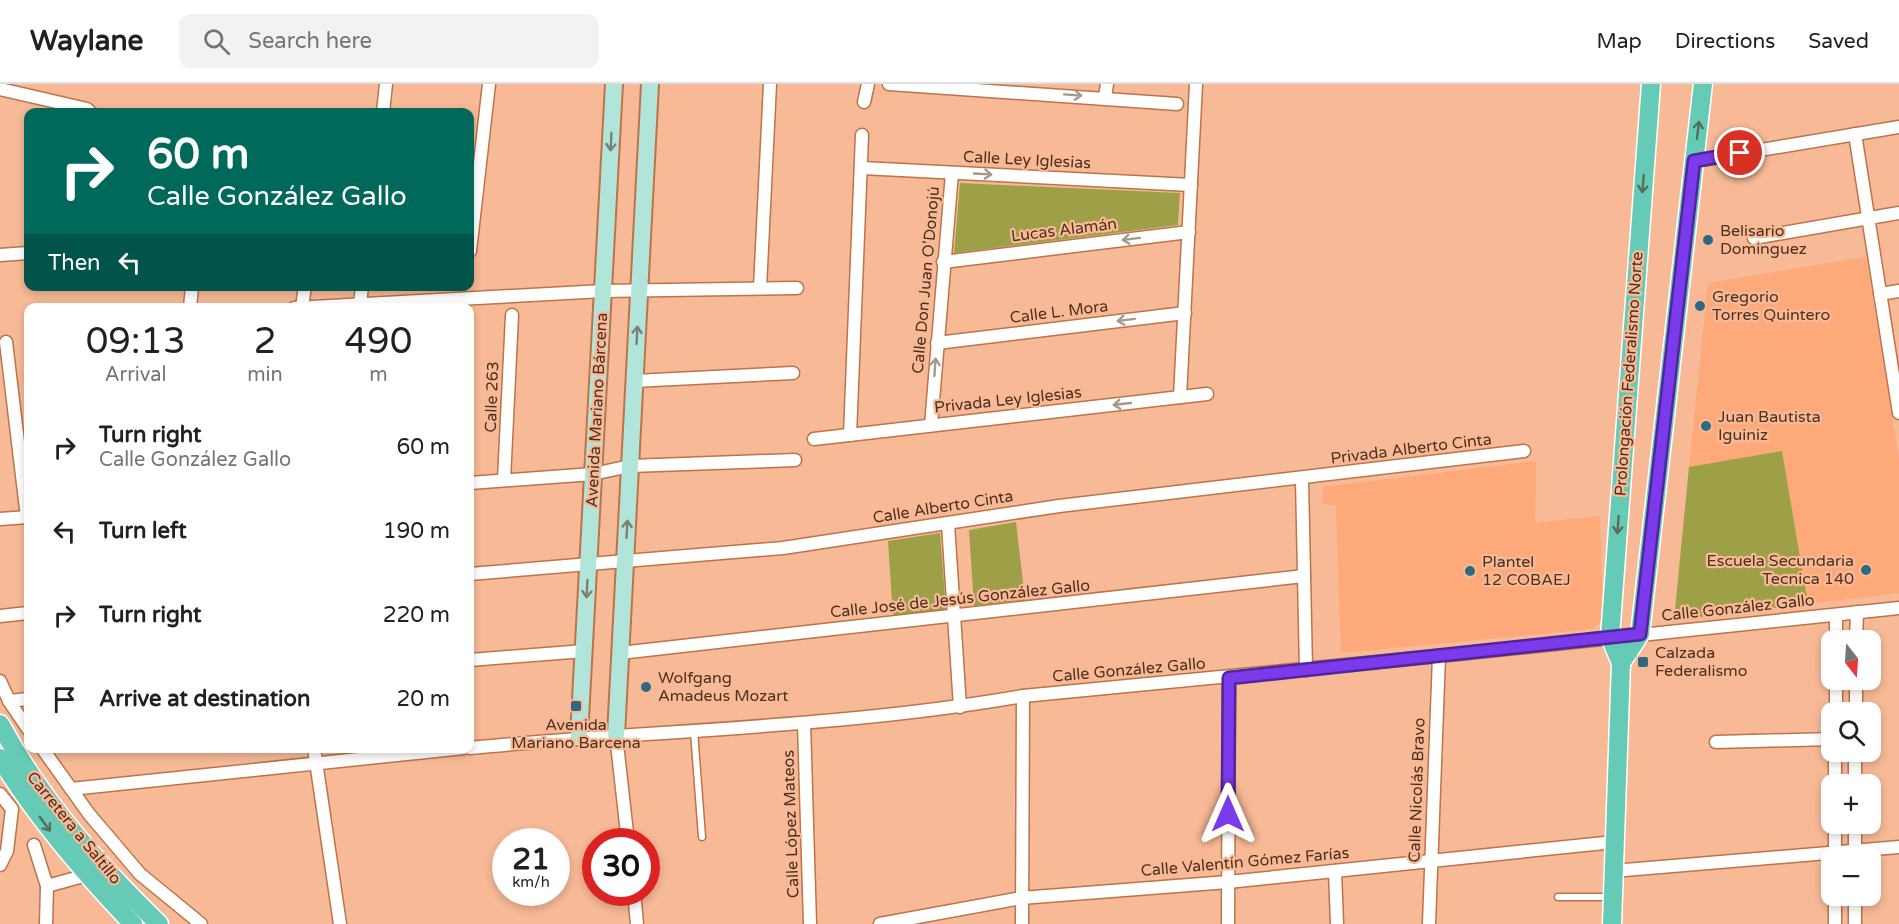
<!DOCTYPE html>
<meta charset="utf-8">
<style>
body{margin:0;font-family:"Varela Round",sans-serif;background:#f2f2f2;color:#202124;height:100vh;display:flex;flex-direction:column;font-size:22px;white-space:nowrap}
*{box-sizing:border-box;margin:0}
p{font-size:20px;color:#757577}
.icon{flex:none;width:33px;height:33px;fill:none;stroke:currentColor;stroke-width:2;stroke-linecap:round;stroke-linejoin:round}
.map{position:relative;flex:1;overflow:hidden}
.drawer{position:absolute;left:24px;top:219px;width:450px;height:450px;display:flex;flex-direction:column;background:#fff;border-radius:12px;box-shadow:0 3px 9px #0003}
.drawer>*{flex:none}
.guide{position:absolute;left:24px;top:24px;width:450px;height:183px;border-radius:12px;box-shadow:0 3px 9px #0003;background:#00695c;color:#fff;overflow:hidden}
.needle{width:39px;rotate:163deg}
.fabs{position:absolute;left:1821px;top:546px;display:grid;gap:12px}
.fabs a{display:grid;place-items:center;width:60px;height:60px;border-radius:12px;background:#fff;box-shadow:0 3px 9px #0003;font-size:30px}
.speed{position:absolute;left:492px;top:744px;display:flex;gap:12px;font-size:30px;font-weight:700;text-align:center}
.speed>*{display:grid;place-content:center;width:78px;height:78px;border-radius:50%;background:#fff;box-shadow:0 3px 9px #0003;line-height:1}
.speed small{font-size:15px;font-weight:400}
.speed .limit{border:9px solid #d22;background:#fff;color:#111}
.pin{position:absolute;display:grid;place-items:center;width:51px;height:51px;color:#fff;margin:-26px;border:3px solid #fff;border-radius:50%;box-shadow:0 2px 6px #0007}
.me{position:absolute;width:66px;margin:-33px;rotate:0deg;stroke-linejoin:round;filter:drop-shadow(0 0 4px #0008)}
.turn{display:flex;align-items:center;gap:21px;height:126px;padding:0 24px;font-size:27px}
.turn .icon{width:78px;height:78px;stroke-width:2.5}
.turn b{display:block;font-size:42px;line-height:51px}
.then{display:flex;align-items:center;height:57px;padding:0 24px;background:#0003;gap:12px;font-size:22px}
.eta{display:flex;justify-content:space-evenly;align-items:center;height:102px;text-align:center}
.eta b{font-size:36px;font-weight:600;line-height:42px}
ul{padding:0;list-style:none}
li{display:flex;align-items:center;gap:18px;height:84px;padding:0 24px}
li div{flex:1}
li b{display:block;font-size:22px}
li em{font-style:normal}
header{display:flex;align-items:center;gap:36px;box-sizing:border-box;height:84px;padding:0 30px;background:#fff;border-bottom:2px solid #e0e0e0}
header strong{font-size:28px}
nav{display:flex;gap:33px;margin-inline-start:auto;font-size:21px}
.search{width:420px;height:54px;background:#f2f2f2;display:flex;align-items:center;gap:15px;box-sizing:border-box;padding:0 21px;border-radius:12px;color:#757577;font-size:22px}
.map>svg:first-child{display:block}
.built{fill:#fda979}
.green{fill:#9da046}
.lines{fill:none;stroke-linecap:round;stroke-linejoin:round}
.lane-casing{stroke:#bc7449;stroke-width:9}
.street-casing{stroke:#bc7449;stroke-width:15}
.secondary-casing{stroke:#bc7449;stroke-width:20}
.primary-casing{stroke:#fff;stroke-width:21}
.lane{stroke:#fff;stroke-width:6}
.street{stroke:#fff;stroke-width:12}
.secondary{stroke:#b2e5da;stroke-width:16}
.primary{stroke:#66cbb6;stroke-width:18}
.oneway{stroke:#a7988e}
.oneway2{stroke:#586e5b}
.oneway3{stroke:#7c8173}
.route-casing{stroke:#51269a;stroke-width:15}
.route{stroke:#7c3aed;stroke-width:10}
.poi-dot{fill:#306882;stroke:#f7b996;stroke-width:2}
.labels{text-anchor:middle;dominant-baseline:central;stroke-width:4.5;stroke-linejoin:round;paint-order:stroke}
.street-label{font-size:16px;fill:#4f301e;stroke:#f7b996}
.poi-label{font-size:16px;fill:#4f301e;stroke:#f7b996;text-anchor:start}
</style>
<header>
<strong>Waylane</strong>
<div class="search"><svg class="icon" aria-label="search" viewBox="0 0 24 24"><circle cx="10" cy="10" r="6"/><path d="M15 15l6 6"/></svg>Search here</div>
<nav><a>Map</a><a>Directions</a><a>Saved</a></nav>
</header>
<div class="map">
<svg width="1899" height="840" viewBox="0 0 1899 840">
<rect width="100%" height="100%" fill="#f7b996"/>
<!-- built -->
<g class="built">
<path d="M1866,173L1899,374V509L1808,520L1782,367L1689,383L1708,199Z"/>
<path d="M1536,377L1535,439L1600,432L1603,536L1592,545L1341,569L1336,421L1323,420V403Z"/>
</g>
<!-- green -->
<g class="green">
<path d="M960,99L1180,109L1178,141L954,169Z"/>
<path d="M1782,367L1808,520L1674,536L1689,383Z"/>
<path d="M1016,438L1025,516L974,522L969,446Z"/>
<path d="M940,449L946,526L893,532L888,457Z"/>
</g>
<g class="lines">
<defs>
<g id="lane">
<path d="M694,647L702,753"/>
<path d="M1558,813H1612"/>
</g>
<g id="street">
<path d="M889,0L1177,20"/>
<path d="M0,5L87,25L90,28"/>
<path d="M1105,13L1107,0"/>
<path d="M864,18L868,0"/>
<path d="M383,28L386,0"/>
<path d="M1855,50L1899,329"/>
<path d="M1694,77L1899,43"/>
<path d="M862,84L1191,101"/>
<path d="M1754,154L1899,129"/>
<path d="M470,167L489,0"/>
<path d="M0,171L28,169"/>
<path d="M943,178L1189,148"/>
<path d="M760,204L770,0"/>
<path d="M1880,210L1899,207"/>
<path d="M360,220L362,202"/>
<path d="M302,223L305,202"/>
<path d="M190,224L192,202"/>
<path d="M294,224L603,207L797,204"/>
<path d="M6,258L27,433"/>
<path d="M937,259L1185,229"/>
<path d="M634,297L793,289"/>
<path d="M1180,313L1196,0"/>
<path d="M931,341L952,89"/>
<path d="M850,351L862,51"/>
<path d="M814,355L1207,310"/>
<path d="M1302,395L1306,586"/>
<path d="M504,396L512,231"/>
<path d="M470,399L593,390L630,382L795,376"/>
<path d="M0,435L28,433"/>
<path d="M948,440L960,623"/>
<path d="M470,490L783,464L1059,422L1524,367"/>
<path d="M0,532L28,529"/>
<path d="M1836,556V531"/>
<path d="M1856,556L1857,528"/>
<path d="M620,569L1304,492"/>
<path d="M470,576L584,567"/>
<path d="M0,597L9,617L28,645"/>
<path d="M9,617L28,615"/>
<path d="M1836,628V596"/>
<path d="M1856,628V596"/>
<path d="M804,639L810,840"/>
<path d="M616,651L628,758"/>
<path d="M1716,658L1832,655"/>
<path d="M42,664L89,730L140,790L201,840"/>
<path d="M314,664L340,840"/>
<path d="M470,664C654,646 840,644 1023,612L1439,572L1899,524"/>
<path d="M1835,700V668"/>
<path d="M1855,700V668"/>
<path d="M71,705L464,664"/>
<path d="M0,710L12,725L7,767L0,781"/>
<path d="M34,761L47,802L46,840"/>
<path d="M1835,772V740"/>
<path d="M1855,772V740"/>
<path d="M1335,787L1337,840"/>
<path d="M1613,787L1899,763"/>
<path d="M47,802L87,791"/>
<path d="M634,808L637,840"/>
<path d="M1855,812V840"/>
<path d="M880,840L1021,814L1228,798L1614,758"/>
<path d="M1022,840L1023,612"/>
<path d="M1228,840L1229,594"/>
<path d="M1429,840L1439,572"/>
<path d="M1835,840V812"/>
</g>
<g id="secondary">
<path d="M616,651L650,0"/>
<path d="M579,653L614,0"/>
</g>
<g id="primary">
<path d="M1621,579L1640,550L1703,0"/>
<path d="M0,640C41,716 97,780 159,840"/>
<path d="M0,674C38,735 83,788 133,840"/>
<path d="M1612,840L1621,579L1610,553L1651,0"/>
</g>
</defs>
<!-- lane casing -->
<use href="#lane" class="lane-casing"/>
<!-- street casing -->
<use href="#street" class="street-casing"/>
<!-- secondary casing -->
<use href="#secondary" class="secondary-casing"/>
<!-- primary casing -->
<use href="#primary" class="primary-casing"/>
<!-- lane -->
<use href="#lane" class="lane"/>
<!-- street -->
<use href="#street" class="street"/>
<!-- secondary -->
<use href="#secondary" class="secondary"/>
<!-- primary -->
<use href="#primary" class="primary"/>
</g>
<!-- one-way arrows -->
<defs><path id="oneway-shaft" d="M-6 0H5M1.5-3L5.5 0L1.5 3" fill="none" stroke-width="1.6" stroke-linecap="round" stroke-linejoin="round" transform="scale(1.5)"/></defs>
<g class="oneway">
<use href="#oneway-shaft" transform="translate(1073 11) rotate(4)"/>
<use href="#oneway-shaft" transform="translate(983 90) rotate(3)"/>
<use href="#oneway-shaft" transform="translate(1131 155) rotate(173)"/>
<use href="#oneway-shaft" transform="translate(1126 236) rotate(173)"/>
<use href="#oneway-shaft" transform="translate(935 283) rotate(-86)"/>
<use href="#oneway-shaft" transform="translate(1122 320) rotate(174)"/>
</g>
<g class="oneway2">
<use href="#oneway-shaft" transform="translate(1698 46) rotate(-83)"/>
<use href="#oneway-shaft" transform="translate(1643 100) rotate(95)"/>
<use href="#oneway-shaft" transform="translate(1618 441) rotate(94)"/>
<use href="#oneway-shaft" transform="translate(45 740) rotate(54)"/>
</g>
<g class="oneway3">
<use href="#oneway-shaft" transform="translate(611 58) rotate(93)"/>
<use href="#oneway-shaft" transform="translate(637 251) rotate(-87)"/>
<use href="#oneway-shaft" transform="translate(627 445) rotate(-87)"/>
<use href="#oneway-shaft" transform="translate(587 505) rotate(93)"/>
</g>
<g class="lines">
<defs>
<path id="route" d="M1228,730L1229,594L1640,550L1694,77L1740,69"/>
</defs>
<!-- route casing -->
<use href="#route" class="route-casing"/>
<!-- route -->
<use href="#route" class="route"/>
</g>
<!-- markers -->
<g class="poi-dot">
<circle cx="1708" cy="156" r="6"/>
<circle cx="1700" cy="222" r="6"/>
<circle cx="1706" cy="342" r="6"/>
<circle cx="1866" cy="486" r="6"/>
<circle cx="1470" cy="487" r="6"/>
<rect x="1637" y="572" width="12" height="12" rx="3"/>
<circle cx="646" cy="603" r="6"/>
<rect x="570" y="616" width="12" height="12" rx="3"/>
</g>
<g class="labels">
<!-- street labels -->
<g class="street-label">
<text transform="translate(1027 76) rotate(3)">Calle Ley Iglesias</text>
<text transform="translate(1064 146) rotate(-7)">Lucas Alamán</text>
<text transform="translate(926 196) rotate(-85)">Calle Don Juan O'Donojú</text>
<text transform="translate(1059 228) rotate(-7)">Calle L. Mora</text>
<text transform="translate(1629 290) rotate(-86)">Prolongación Federalismo Norte</text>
<text transform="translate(492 313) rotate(-88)">Calle 263</text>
<text transform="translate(1008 316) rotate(-6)">Privada Ley Iglesias</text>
<text transform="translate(597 326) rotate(-87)">Avenida Mariano Bárcena</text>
<text transform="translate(1411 365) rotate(-7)">Privada Alberto Cinta</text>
<text transform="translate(943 423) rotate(-9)">Calle Alberto Cinta</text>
<text transform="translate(960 515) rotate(-6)">Calle José de Jesús González Gallo</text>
<text transform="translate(1738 524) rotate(-6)">Calle González Gallo</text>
<text transform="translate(1129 586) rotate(-5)">Calle González Gallo</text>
<text transform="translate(1417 706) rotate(-88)">Calle Nicolás Bravo</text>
<text transform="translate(791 740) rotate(-92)">Calle López Mateos</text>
<text transform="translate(74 744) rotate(51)">Carretera a Saltillo</text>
<text transform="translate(1245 778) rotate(-5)">Calle Valentín Gómez Farías</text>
</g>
<!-- poi labels -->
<g class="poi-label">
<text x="1720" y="147">Belisario<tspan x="1720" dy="18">Dominguez</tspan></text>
<text x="1712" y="213">Gregorio<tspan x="1712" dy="18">Torres Quintero</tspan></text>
<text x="1718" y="333">Juan Bautista<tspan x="1718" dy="18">Iguiniz</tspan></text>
<text x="1854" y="477" text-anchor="end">Escuela Secundaria<tspan x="1854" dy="18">Tecnica 140</tspan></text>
<text x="1482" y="478">Plantel<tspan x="1482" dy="18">12 COBAEJ</tspan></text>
<text x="1655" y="569">Calzada<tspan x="1655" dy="18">Federalismo</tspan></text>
<text x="658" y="594">Wolfgang<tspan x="658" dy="18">Amadeus Mozart</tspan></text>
<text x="576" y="641" text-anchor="middle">Avenida<tspan x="576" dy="18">Mariano Barcena</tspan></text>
</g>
</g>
</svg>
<div class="fabs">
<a><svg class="needle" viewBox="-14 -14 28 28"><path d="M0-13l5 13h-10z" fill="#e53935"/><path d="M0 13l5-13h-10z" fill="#757577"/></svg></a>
<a><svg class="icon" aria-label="search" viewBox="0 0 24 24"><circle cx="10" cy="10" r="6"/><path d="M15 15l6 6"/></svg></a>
<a>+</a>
<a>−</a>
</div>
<div class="speed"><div>21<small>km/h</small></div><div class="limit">30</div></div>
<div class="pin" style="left:1740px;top:69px;background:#d93025"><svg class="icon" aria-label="arrive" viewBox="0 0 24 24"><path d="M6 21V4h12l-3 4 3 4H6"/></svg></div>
<svg class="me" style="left:1228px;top:730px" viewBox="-20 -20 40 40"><path d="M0-17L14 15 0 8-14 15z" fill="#7c3aed" stroke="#fff" stroke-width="4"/></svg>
<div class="guide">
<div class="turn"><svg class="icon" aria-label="right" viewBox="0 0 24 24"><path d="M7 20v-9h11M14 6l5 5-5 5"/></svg><div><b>60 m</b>Calle González Gallo</div></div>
<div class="then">Then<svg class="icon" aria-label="left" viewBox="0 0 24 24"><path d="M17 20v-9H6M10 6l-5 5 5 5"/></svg></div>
</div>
<section class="drawer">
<div class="eta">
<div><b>09:13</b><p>Arrival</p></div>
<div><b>2</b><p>min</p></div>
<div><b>490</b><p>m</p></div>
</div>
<ul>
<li><svg class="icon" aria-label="right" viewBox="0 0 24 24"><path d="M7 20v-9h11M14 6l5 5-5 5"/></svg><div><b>Turn right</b><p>Calle González Gallo</p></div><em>60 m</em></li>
<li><svg class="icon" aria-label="left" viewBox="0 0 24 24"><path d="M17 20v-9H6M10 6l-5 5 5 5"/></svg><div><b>Turn left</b></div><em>190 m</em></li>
<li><svg class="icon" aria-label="right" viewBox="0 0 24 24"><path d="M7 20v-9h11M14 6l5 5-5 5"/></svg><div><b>Turn right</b></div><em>220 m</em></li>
<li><svg class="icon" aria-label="arrive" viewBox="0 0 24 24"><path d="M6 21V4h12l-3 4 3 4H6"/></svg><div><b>Arrive at destination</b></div><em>20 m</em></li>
</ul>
</section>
</div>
